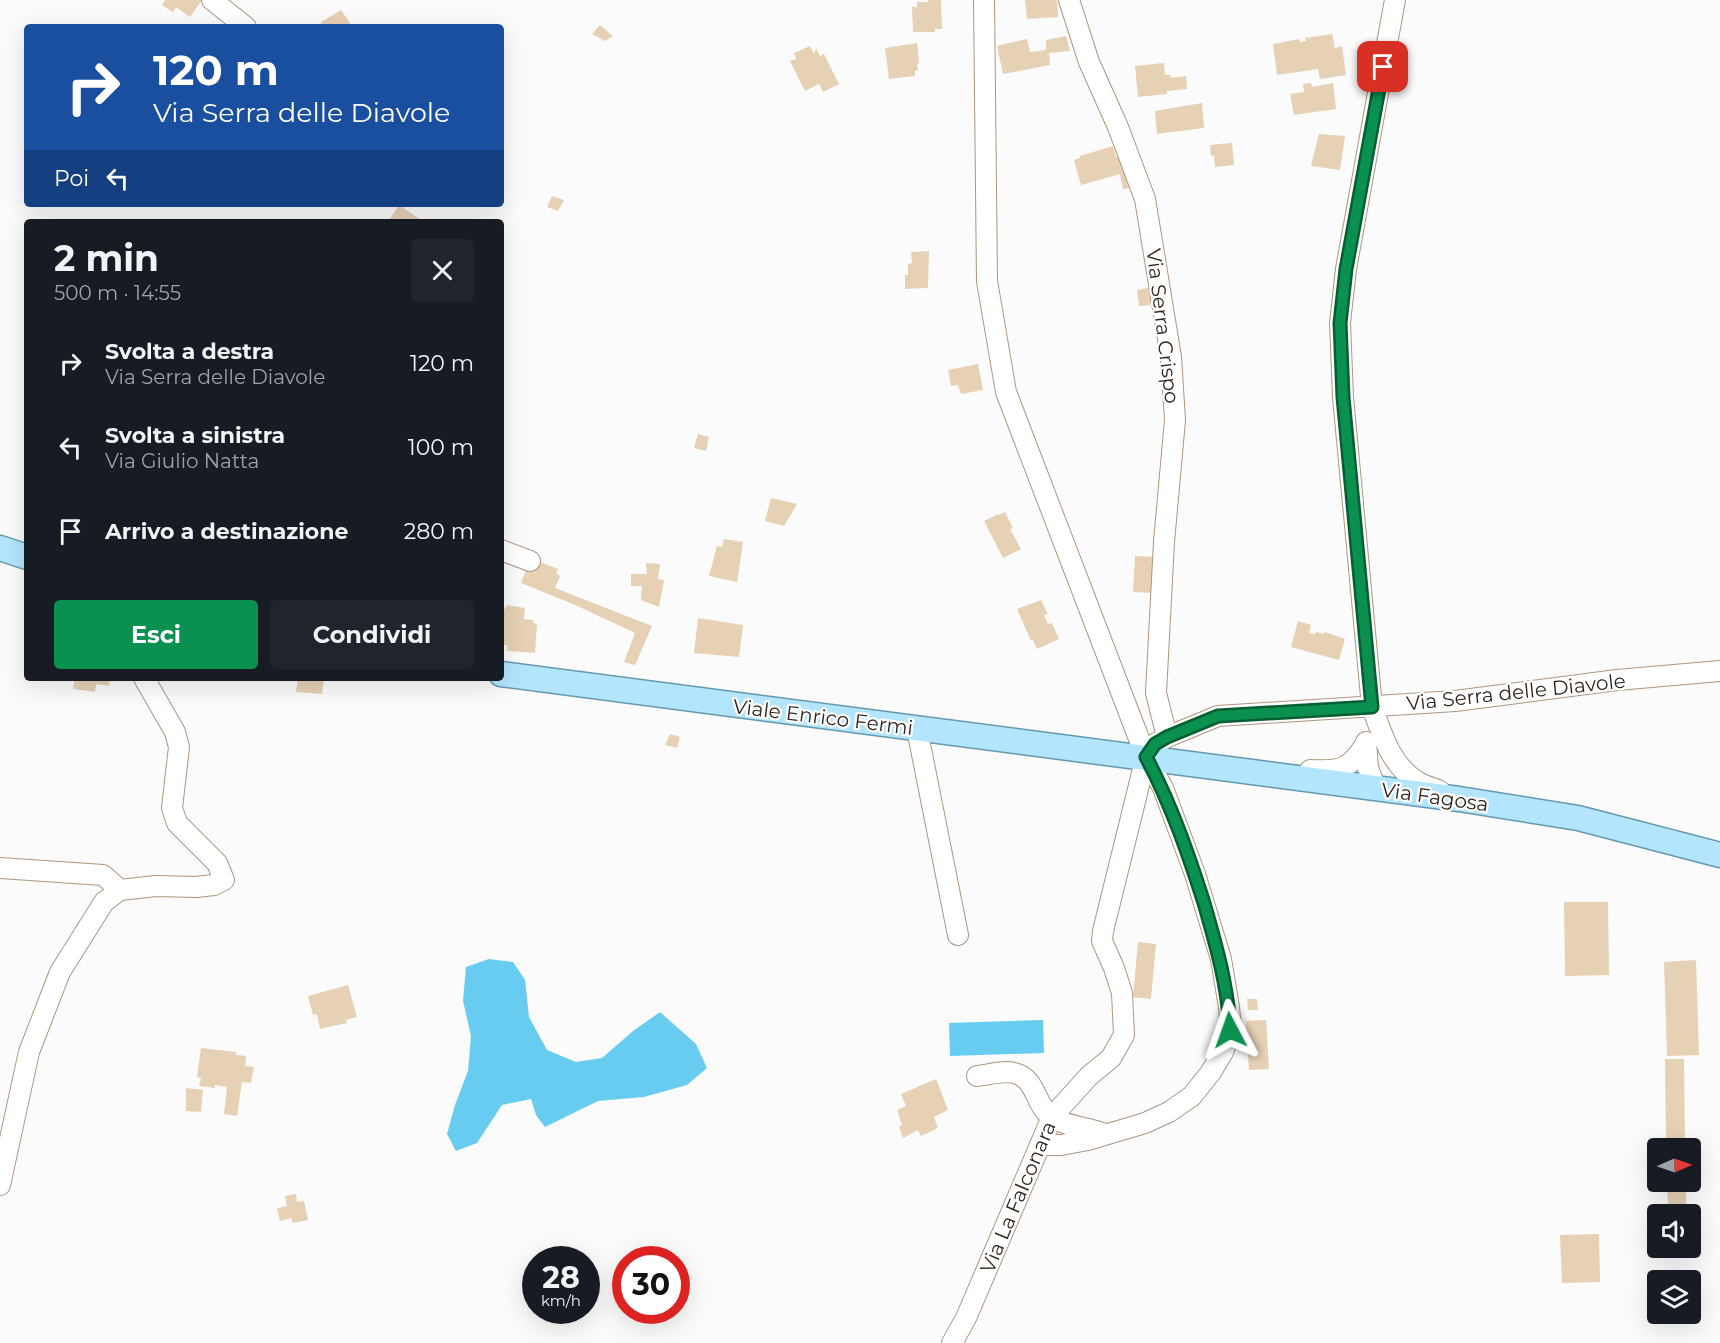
<!DOCTYPE html>
<html lang="it">
<meta charset="utf-8">
<style>
body{margin:0;font-family:Montserrat,sans-serif;background:#20242c;color:#f1f3f6;height:100vh;display:flex;flex-direction:column;font-size:22px;white-space:nowrap}
*{box-sizing:border-box;margin:0}
p{font-size:20px;color:#9ea1a6}
.icon{flex:none;width:33px;height:33px;fill:none;stroke:currentColor;stroke-width:2;stroke-linecap:round;stroke-linejoin:round}
.map{position:relative;flex:1;overflow:hidden}
.details{position:absolute;left:24px;top:219px;width:480px;height:462px;display:flex;flex-direction:column;background:#171b24;border-radius:6px;box-shadow:0 6px 24px #0002}
.details>*{flex:none}
.top-card{position:absolute;left:24px;top:24px;width:480px;height:183px;border-radius:6px;box-shadow:0 6px 24px #0002;background:#1a4fa0;color:#fff;overflow:hidden}
.needle{width:39px;rotate:88deg}
.fabs{position:absolute;left:1647px;top:1138px;display:grid;gap:12px}
.fabs a{display:grid;place-items:center;width:54px;height:54px;border-radius:6px;background:#171b24;box-shadow:0 6px 24px #0002;font-size:30px}
.speed{position:absolute;left:522px;top:1246px;display:flex;gap:12px;font-size:30px;font-weight:700;text-align:center}
.speed>*{display:grid;place-content:center;width:78px;height:78px;border-radius:50%;background:#171b24;box-shadow:0 6px 24px #0002;line-height:1}
.speed small{font-size:15px;font-weight:400}
.speed .limit{border:9px solid #d22;background:#fff;color:#111}
.pin{position:absolute;display:grid;place-items:center;width:51px;height:51px;color:#fff;margin:-26px;border-radius:12px;box-shadow:0 3px 9px #0006}
.me{position:absolute;width:66px;margin:-33px;rotate:356deg;stroke-linejoin:round;filter:drop-shadow(0 0 4px #0008)}
.turn{display:flex;align-items:center;gap:21px;height:126px;padding:0 30px;font-size:27px}
.turn .icon{width:78px;height:78px;stroke-width:2.5}
.turn b{display:block;font-size:42px;line-height:51px}
.then{display:flex;align-items:center;height:57px;padding:0 30px;background:#0003;gap:12px;font-size:22px}
.round{display:grid;place-items:center;flex:none;width:63px;height:63px;border-radius:6px;background:#20242c}
.head{display:flex;align-items:center;justify-content:space-between;height:102px;padding:0 30px}
h1{font-size:36px;font-weight:700;line-height:45px}
.action{display:flex;gap:12px;margin-top:auto;padding:12px 30px}
.action a{flex:1;height:69px;border-radius:6px;background:#0a914f;color:#fff;font-size:24px;font-weight:700;line-height:69px;text-align:center}
.action a+a{background:#20242c;color:#f1f3f6}
ul{padding:0;list-style:none}
li{display:flex;align-items:center;gap:18px;height:84px;padding:0 30px}
li div{flex:1}
li b{display:block;font-size:22px}
li em{font-style:normal}
.map>svg:first-child{display:block}
.water{fill:#68ccf1}
.building{fill:#e6d1b5}
.lines{fill:none;stroke-linecap:round;stroke-linejoin:round}
.minor-casing{stroke:#ae967e;stroke-width:22}
.major-casing{stroke:#6598af;stroke-width:27}
.minor{stroke:#fff;stroke-width:20}
.major{stroke:#b3e6fe;stroke-width:24}
.route-casing{stroke:#065e33;stroke-width:15}
.route{stroke:#0a914f;stroke-width:10}
.labels{text-anchor:middle;dominant-baseline:central;stroke-width:4.5;stroke-linejoin:round;paint-order:stroke}
.street-label{font-size:20px;fill:#30261d;stroke:#fff}
</style>
<div class="map">
<svg width="1720" height="1343" viewBox="0 0 1720 1343">
<rect width="100%" height="100%" fill="#fbfbfb"/>
<!-- water -->
<g class="water">
<path d="M489,959L513,962L525,980L529,1017L547,1050L576,1062L602,1058L633,1031L660,1012L696,1044L707,1068L687,1085L644,1097L598,1101L545,1127L536,1115L531,1099L502,1105L477,1143L456,1151L447,1134L455,1105L468,1071L471,1036L463,1001L466,967Z"/>
<path d="M1043,1020L1044,1053L950,1056L949,1023Z"/>
</g>
<!-- building -->
<g class="building">
<path d="M165,0H202L190,17L176,7L173,12L162,5Z"/>
<path d="M928,0H941L942,29H935V32H913L912,7H917V2H928Z"/>
<path d="M1025,0H1057L1058,17L1027,19Z"/>
<path d="M341,10L350,23L347,25L348,27H322L321,22Z"/>
<path d="M600,25L613,36L605,41L592,34Z"/>
<path d="M1332,34L1335,48L1342,46L1346,75L1320,79L1318,69L1277,75L1273,44L1299,39L1300,42L1306,41L1305,38Z"/>
<path d="M1066,36L1070,51L1049,53L1050,65L1003,74L997,46L1027,39L1030,52L1046,50V40Z"/>
<path d="M917,43L919,63L917,64L918,70L915,71V76L889,79L885,48Z"/>
<path d="M810,46L814,54L816,48L820,56L824,54L839,84L823,92L819,84L805,91L790,61L796,59L794,53Z"/>
<path d="M1164,63L1165,75H1171V78L1186,76L1187,89L1167,91V94L1138,97L1135,66Z"/>
<path d="M1311,83L1312,87L1333,83L1336,109L1294,115L1290,94L1304,92L1303,84Z"/>
<path d="M1202,103L1204,128L1157,134L1155,111Z"/>
<path d="M1319,134L1345,136L1340,170L1311,166Z"/>
<path d="M1232,143L1234,165L1215,167L1214,155L1211,156L1210,145Z"/>
<path d="M1113,146L1116,157H1119L1120,161L1129,158L1137,187L1123,189L1120,174L1081,185L1074,160L1080,158V156Z"/>
<path d="M552,196L564,200L558,211L547,207Z"/>
<path d="M399,205L424,222H388Z"/>
<path d="M929,251L928,288L905,289V275H908V264L912,263L911,252Z"/>
<path d="M1159,286L1163,307L1152,309L1151,305L1139,306L1137,290Z"/>
<path d="M978,364L983,390L961,394L958,385L951,386L948,370Z"/>
<path d="M698,434L709,437L706,451L694,448Z"/>
<path d="M771,498L797,504L784,526L765,521Z"/>
<path d="M1005,512L1013,528L1010,529L1021,549L1003,558L984,521L998,514L999,515Z"/>
<path d="M724,539L743,542L737,582L709,576L717,546L722,547Z"/>
<path d="M1135,556L1160,557L1152,593L1133,592Z"/>
<path d="M540,562L558,569L556,573L560,576L555,588L652,626L635,665L624,662L635,633L573,604L521,583L528,565L535,567Z"/>
<path d="M646,563L660,564L658,579L664,580L659,607L641,600L642,586H631V574H647Z"/>
<path d="M1041,600L1048,614L1044,615L1048,624L1052,623L1059,639L1037,649L1033,640L1031,641L1017,609Z"/>
<path d="M507,605L525,608L524,619L533,620V623L537,624L535,653L507,651V645H501V615Z"/>
<path d="M698,618L743,625L739,657L694,653Z"/>
<path d="M1298,621L1311,625L1309,633L1315,634L1316,632L1324,634L1325,632L1345,639L1339,660L1291,647Z"/>
<path d="M75,678H110L109,686L96,684L95,692L73,689Z"/>
<path d="M298,678H324L322,694L296,692Z"/>
<path d="M670,734L680,737L677,748L665,745Z"/>
<path d="M1564,902H1608L1609,975L1565,976Z"/>
<path d="M1138,942L1156,944L1151,999L1133,997Z"/>
<path d="M1696,960L1699,1055L1667,1056L1664,962Z"/>
<path d="M348,985L357,1017L346,1020L347,1023L320,1029L317,1014L313,1015L308,996Z"/>
<path d="M1247,999H1257L1258,1010H1248Z"/>
<path d="M1266,1020L1269,1069L1249,1070L1246,1021Z"/>
<path d="M201,1048L236,1052V1055L246,1056L245,1066L254,1067L251,1083L242,1082L237,1116L224,1114L227,1087L215,1085V1088L199,1086L201,1078L197,1077Z"/>
<path d="M1665,1059H1684L1685,1149H1666Z"/>
<path d="M936,1079L948,1110L934,1117L938,1128L921,1136L918,1130L903,1138L899,1127L902,1125L897,1110L906,1106L901,1094Z"/>
<path d="M186,1088L203,1090L201,1112L186,1111Z"/>
<path d="M1667,1182H1686V1210H1668Z"/>
<path d="M296,1194L297,1202L304,1201L308,1220L293,1223L291,1218L280,1221L277,1208L287,1206L285,1196Z"/>
<path d="M1599,1234L1600,1282L1562,1283L1560,1235Z"/>
</g>
<g class="lines">
<defs>
<g id="minor">
<path d="M212,0L246,27"/>
<path d="M984,0L987,281L1006,392L1146,757L1163,788L1195,874L1221,959L1229,1007L1231,1030L1223,1052L1211,1072L1192,1096L1169,1112L1145,1123L1088,1140L1061,1145H1040"/>
<path d="M1069,0L1089,62L1118,127L1145,199L1171,357L1175,420L1164,542L1156,693L1167,737"/>
<path d="M1395,0L1346,269L1340,323L1343,397L1372,707C1382,734 1391,766 1418,782C1425,786 1433,788 1440,791"/>
<path d="M501,550L530,561"/>
<path d="M917,729L958,935"/>
<path d="M1366,742L1368,768L1376,789"/>
<path d="M1310,770C1340,771 1348,771 1365,745"/>
<path d="M0,868L103,875L120,890"/>
<path d="M977,1076C988,1075 1004,1070 1014,1073C1037,1078 1034,1105 1052,1117C1067,1127 1088,1127 1105,1134"/>
<path d="M0,1185L29,1052L60,972L104,902L120,890L156,886L196,887L214,885L224,880L217,863L177,823L172,808L179,747L175,732L144,678"/>
<path d="M952,1343L966,1318L1052,1117L1089,1076L1111,1058L1124,1035L1122,993L1114,968L1102,941L1103,931L1146,757L1155,744L1167,737L1218,716L1455,701L1617,680L1720,671"/>
</g>
<g id="major">
<path d="M0,548L27,557"/>
<path d="M501,674L1459,799L1578,818L1720,855"/>
</g>
</defs>
<!-- minor casing -->
<use href="#minor" class="minor-casing"/>
<!-- major casing -->
<use href="#major" class="major-casing"/>
<!-- minor -->
<use href="#minor" class="minor"/>
<!-- major -->
<use href="#major" class="major"/>
</g>
<g class="lines">
<defs>
<path id="route" d="M1230,1030C1228,986 1216,945 1204,903C1188,853 1171,804 1146,757L1155,744L1167,737L1218,716L1372,707L1343,397L1340,323L1346,269L1383,67"/>
</defs>
<!-- route casing -->
<use href="#route" class="route-casing"/>
<!-- route -->
<use href="#route" class="route"/>
</g>
<g class="labels">
<!-- street labels -->
<g class="street-label">
<text transform="translate(1163 326) rotate(83)">Via Serra Crispo</text>
<text transform="translate(1516 692) rotate(-6)">Via Serra delle Diavole</text>
<text transform="translate(823 717) rotate(7)">Viale Enrico Fermi</text>
<text transform="translate(1435 797) rotate(8)">Via Fagosa</text>
<text transform="translate(1018 1197) rotate(-67)">Via La Falconara</text>
</g>
</g>
</svg>
<div class="fabs">
<a><svg class="needle" viewBox="-14 -14 28 28"><path d="M0-13l5 13h-10z" fill="#e53935"/><path d="M0 13l5-13h-10z" fill="#9ea1a6"/></svg></a>
<a><svg class="icon" aria-label="sound" viewBox="0 0 24 24"><path d="M4 9h4l5-4v14l-5-4H4zM17 9q2 3 0 6"/></svg></a>
<a><svg class="icon" aria-label="layers" viewBox="0 0 24 24"><path d="M12 4l9 5-9 5-9-5zM3 14l9 5 9-5"/></svg></a>
</div>
<div class="speed"><div>28<small>km/h</small></div><div class="limit">30</div></div>
<div class="pin" style="left:1383px;top:67px;background:#d93025"><svg class="icon" aria-label="arrive" viewBox="0 0 24 24"><path d="M6 21V4h12l-3 4 3 4H6"/></svg></div>
<svg class="me" style="left:1230px;top:1030px" viewBox="-20 -20 40 40"><path d="M0-17L14 15 0 8-14 15z" fill="#0a914f" stroke="#fff" stroke-width="4"/></svg>
<div class="top-card">
<div class="turn"><svg class="icon" aria-label="right" viewBox="0 0 24 24"><path d="M7 20v-9h11M14 6l5 5-5 5"/></svg><div><b>120 m</b>Via Serra delle Diavole</div></div>
<div class="then">Poi<svg class="icon" aria-label="left" viewBox="0 0 24 24"><path d="M17 20v-9H6M10 6l-5 5 5 5"/></svg></div>
</div>
<section class="details">
<div class="head"><div><h1>2 min</h1><p>500 m · 14:55</p></div><a class="round"><svg class="icon" aria-label="close" viewBox="0 0 24 24"><path d="M6 6l12 12M18 6L6 18"/></svg></a></div>
<ul>
<li><svg class="icon" aria-label="right" viewBox="0 0 24 24"><path d="M7 20v-9h11M14 6l5 5-5 5"/></svg><div><b>Svolta a destra</b><p>Via Serra delle Diavole</p></div><em>120 m</em></li>
<li><svg class="icon" aria-label="left" viewBox="0 0 24 24"><path d="M17 20v-9H6M10 6l-5 5 5 5"/></svg><div><b>Svolta a sinistra</b><p>Via Giulio Natta</p></div><em>100 m</em></li>
<li><svg class="icon" aria-label="arrive" viewBox="0 0 24 24"><path d="M6 21V4h12l-3 4 3 4H6"/></svg><div><b>Arrivo a destinazione</b></div><em>280 m</em></li>
</ul>
<div class="action"><a>Esci</a><a>Condividi</a></div>
</section>
</div>
